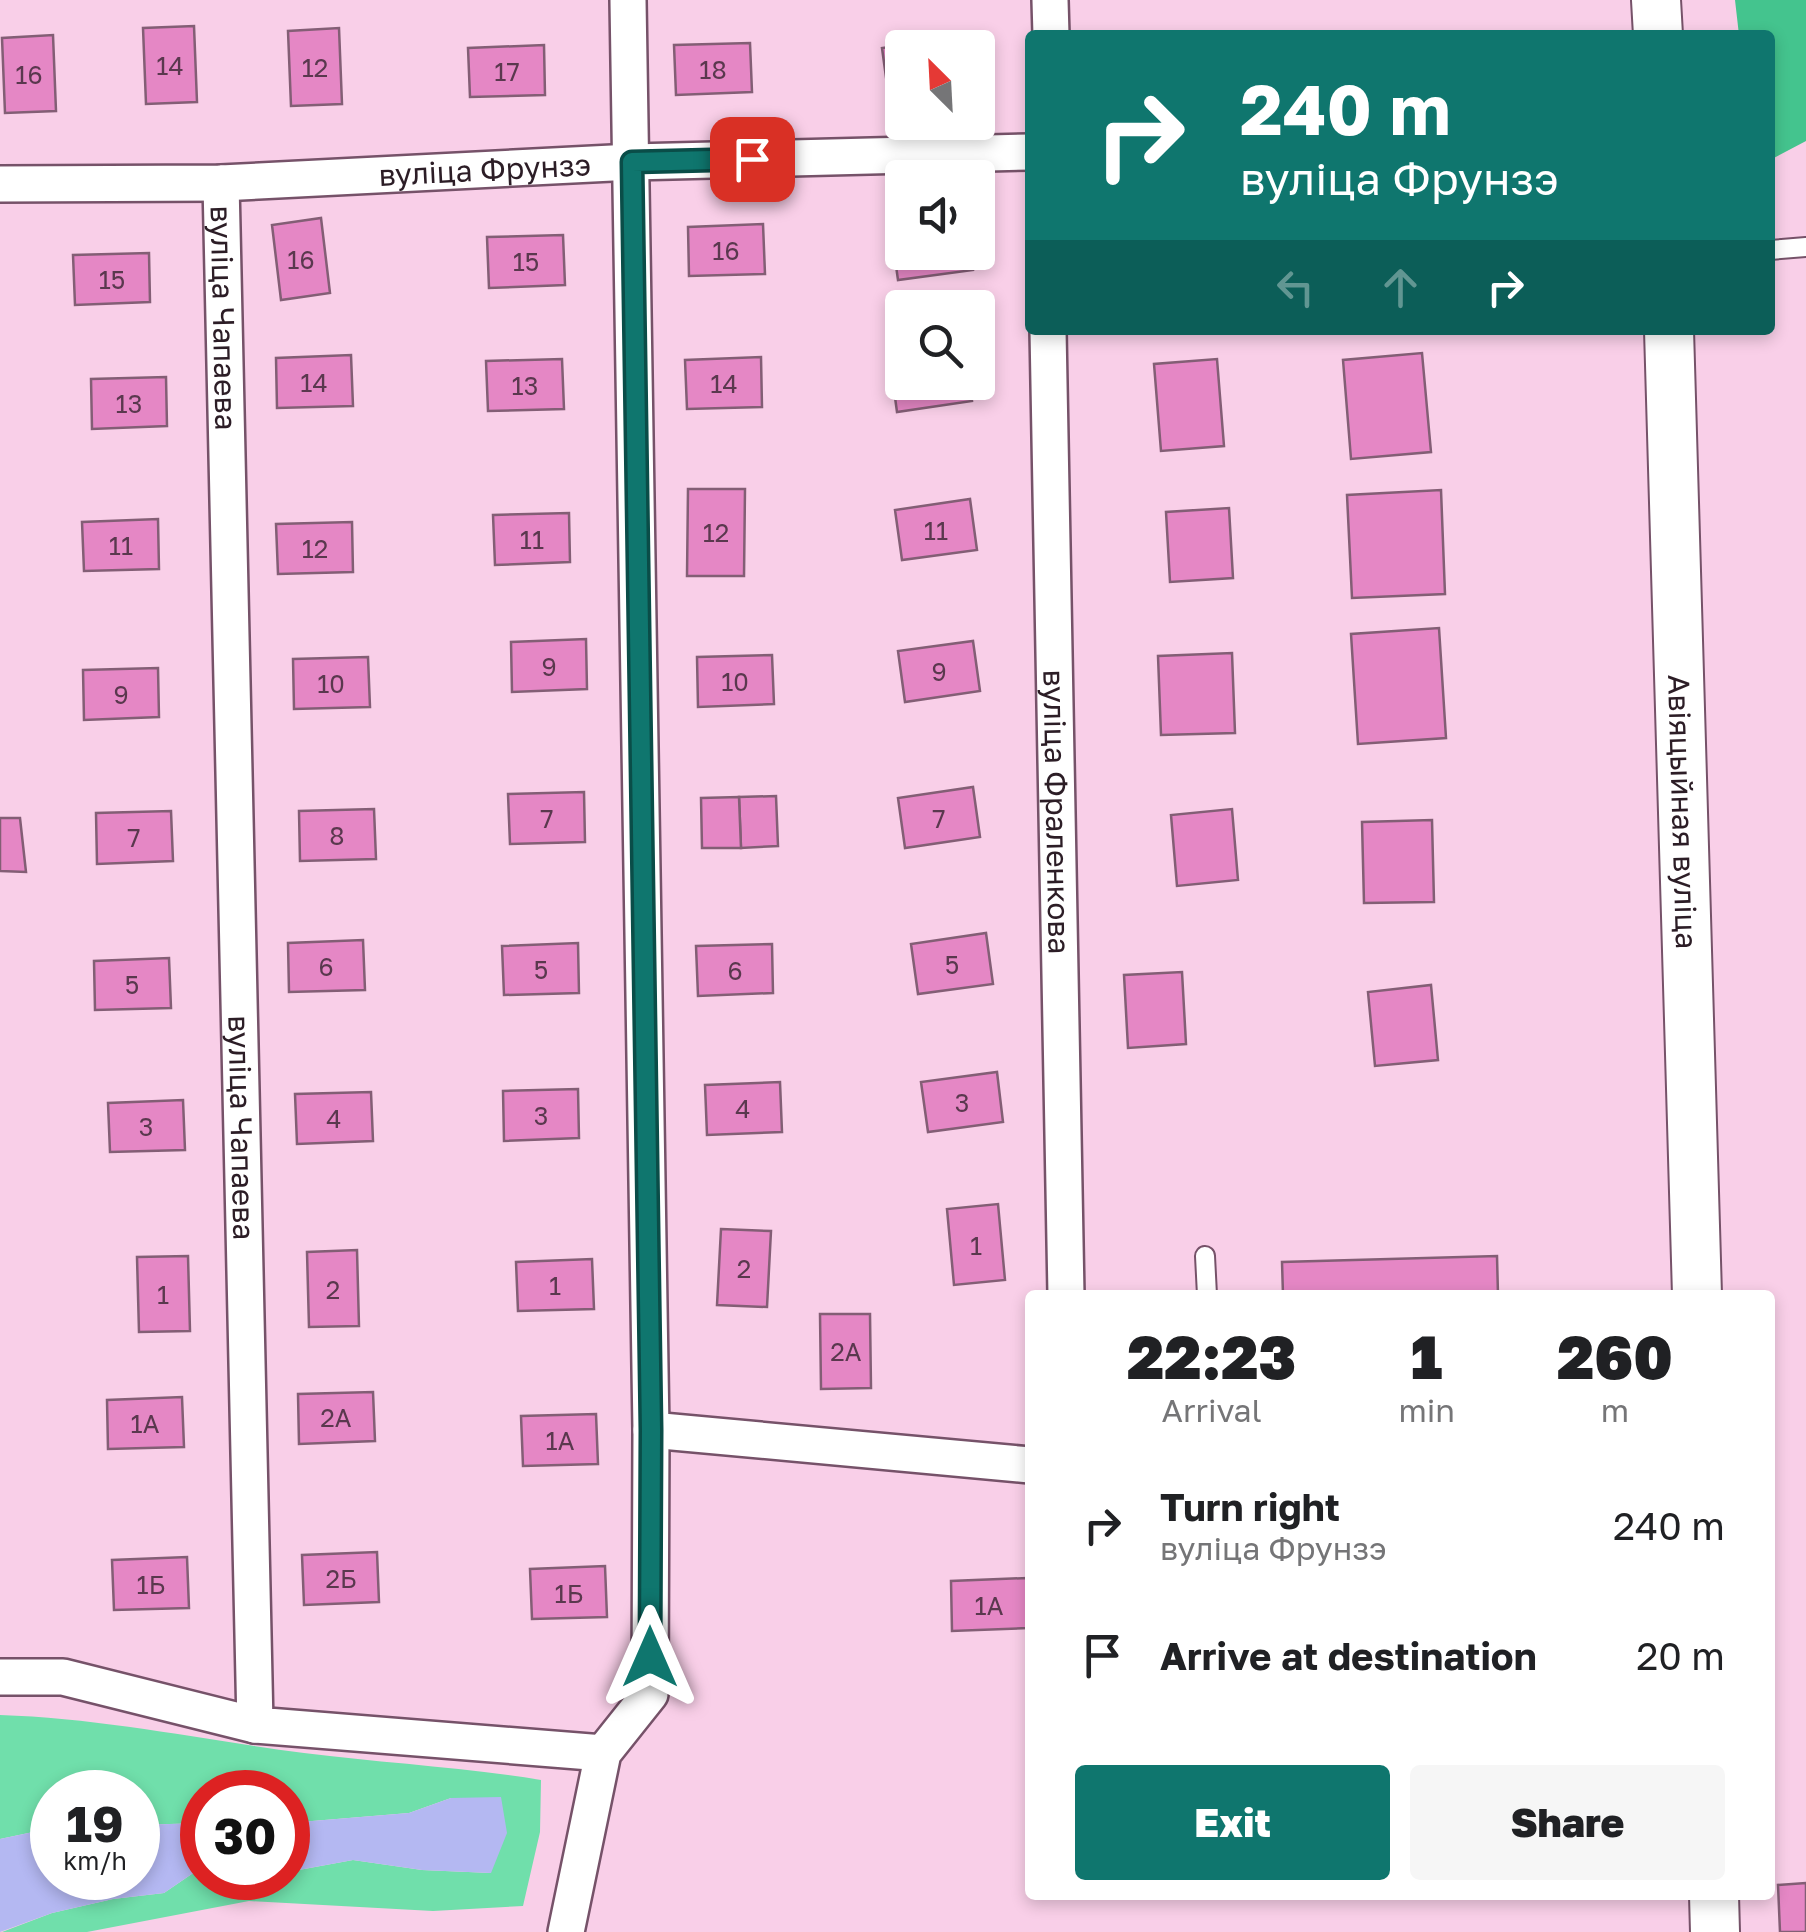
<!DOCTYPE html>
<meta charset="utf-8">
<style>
body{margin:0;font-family:"Golos Text",sans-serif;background:#f6f6f6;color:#202124;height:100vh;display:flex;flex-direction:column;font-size:38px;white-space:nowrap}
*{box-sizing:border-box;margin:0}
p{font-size:32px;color:#757577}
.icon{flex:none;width:55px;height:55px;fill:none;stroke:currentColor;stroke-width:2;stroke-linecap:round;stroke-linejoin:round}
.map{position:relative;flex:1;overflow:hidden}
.sheet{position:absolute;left:1025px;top:1290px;width:750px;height:610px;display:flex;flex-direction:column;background:#fff;border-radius:10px;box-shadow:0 5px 15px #0003}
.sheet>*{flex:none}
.hud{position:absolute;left:1025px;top:30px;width:750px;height:305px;border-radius:10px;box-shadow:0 5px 15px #0003;background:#0f766e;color:#fff;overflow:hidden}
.needle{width:65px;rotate:336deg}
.buttons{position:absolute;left:885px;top:30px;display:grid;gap:20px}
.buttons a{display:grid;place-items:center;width:110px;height:110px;border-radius:10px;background:#fff;box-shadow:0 5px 15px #0003;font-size:50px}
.speed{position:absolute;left:30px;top:1770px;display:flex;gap:20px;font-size:50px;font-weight:700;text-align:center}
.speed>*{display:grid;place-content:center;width:130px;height:130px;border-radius:50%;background:#fff;box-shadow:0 5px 15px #0003;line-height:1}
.speed small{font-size:25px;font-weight:400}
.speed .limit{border:15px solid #d22;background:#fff;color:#111}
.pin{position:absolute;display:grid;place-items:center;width:85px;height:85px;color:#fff;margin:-42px;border-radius:20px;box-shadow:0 5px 15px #0006}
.me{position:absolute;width:110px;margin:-55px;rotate:0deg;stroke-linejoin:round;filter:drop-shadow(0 0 8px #0008)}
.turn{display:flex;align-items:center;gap:35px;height:210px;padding:0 50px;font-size:45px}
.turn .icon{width:130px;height:130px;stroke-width:2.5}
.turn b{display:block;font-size:70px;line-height:85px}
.lanes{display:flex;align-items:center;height:95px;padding:0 50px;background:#0003;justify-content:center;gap:50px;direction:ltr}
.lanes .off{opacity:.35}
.eta{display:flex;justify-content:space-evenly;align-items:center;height:170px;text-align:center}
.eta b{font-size:60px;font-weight:800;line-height:70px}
.primary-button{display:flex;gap:20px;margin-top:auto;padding:20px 50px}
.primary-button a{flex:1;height:115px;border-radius:10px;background:#0f766e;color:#fff;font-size:40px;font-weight:800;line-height:115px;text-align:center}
.primary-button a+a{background:#f6f6f6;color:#202124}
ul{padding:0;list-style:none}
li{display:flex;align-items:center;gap:30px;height:130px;padding:0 50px}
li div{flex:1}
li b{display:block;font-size:38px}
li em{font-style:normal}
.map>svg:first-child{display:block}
.green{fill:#70dfab}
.forest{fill:#44c48e}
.water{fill:#b4b8f2}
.building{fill:#e587c5;stroke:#835e75;stroke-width:2.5}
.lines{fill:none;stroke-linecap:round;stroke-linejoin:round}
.lane-casing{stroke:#765269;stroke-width:22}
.street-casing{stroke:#765269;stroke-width:40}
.secondary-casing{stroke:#765269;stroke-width:52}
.lane{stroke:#fff;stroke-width:18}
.street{stroke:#fff;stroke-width:35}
.secondary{stroke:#fff;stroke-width:48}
.route-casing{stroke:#0a4d48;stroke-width:25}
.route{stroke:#0f766e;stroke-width:18}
.labels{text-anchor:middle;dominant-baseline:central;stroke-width:8;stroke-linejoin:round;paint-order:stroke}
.number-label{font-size:25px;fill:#5a384e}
.street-label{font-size:30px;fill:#2c1d26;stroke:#fefefe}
</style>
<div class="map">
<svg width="1806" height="1932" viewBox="0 0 1806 1932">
<rect width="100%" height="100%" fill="#f9cfe8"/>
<!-- green -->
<path class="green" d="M0,1715C102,1718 203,1740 304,1753C383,1763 462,1767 541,1780L540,1832L523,1906L433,1911L249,1901L87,1932H2L52,1913L113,1899L164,1893L202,1867V1878H288V1872L353,1860L422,1870L491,1873L451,1798L409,1813L288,1823V1792H202V1823L138,1825V1792H52V1828L0,1839Z"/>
<!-- forest -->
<path class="forest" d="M1735,0H1806V141L1770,160V35H1739Z"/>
<!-- water -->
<g class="water">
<path d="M501,1797L507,1833L491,1873L422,1870L353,1860L288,1872V1823L409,1813L451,1798Z"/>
<path d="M202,1823V1867L164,1893L113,1899L52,1913L0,1932V1839L52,1828V1878H138V1825Z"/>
</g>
<!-- building -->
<g class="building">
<path d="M194,26L197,102L146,104L143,28Z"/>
<path d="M339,28L342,104L291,106L288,31Z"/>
<path d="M53,35L56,111L5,113L2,38Z"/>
<path d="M957,38L958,48H902V97L889,99L882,48Z"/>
<path d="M750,43L752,92L676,95L674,45Z"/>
<path d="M544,45L545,95L470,97L468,48Z"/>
<path d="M321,218L330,293L281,300L272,225Z"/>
<path d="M763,224L765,274L689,276L688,227Z"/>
<path d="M902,228V252H971L973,270L898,280L891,230Z"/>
<path d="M563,235L565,285L489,288L487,237Z"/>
<path d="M149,253L150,302L75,305L73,255Z"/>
<path d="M1422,353L1431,452L1351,459L1343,360Z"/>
<path d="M351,355L353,406L277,408L276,358Z"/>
<path d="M761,357L762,407L687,409L685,360Z"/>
<path d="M562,359L564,409L488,411L486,361Z"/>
<path d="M1217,359L1224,446L1161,451L1154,364Z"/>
<path d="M902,360V382H970L972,401L897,412L890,361Z"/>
<path d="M166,377L167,426L92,429L91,379Z"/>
<path d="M688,489H745L744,576H687Z"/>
<path d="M1441,490L1445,594L1352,598L1347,495Z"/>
<path d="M970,499L977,550L902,560L895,510Z"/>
<path d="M1229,508L1233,578L1170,582L1166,512Z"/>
<path d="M569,513L570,562L495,565L493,515Z"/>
<path d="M158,519L159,569L84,571L82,522Z"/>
<path d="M352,522L353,572L278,574L276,524Z"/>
<path d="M1439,628L1446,738L1358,744L1351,634Z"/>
<path d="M586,639L587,689L512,692L511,642Z"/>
<path d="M973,641L980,691L905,702L898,651Z"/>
<path d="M1232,653L1235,733L1161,735L1158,656Z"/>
<path d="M772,655L774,704L698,707L697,657Z"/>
<path d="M368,657L370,707L294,709L293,659Z"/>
<path d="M158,668L159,717L84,720L83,670Z"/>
<path d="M973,787L980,837L905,848L898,798Z"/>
<path d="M584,792L585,842L510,844L508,794Z"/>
<path d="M776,796L778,846L741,848L739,797Z"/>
<path d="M739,797L741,848H702L701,798Z"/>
<path d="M374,809L376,859L300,861L299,811Z"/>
<path d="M1232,809L1238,880L1177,886L1171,815Z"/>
<path d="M171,811L173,861L97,864L96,813Z"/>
<path d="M0,818H20L26,872L0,871Z"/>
<path d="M1432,820L1434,902L1364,903L1362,822Z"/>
<path d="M986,933L993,984L918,994L911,944Z"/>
<path d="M363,940L365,990L289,992L288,943Z"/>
<path d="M578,943L579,993L504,995L502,946Z"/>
<path d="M772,944L773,993L698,996L696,946Z"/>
<path d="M169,958L171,1008L95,1010L94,961Z"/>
<path d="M1182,972L1186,1044L1128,1048L1124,975Z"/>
<path d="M1431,985L1438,1060L1375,1066L1368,992Z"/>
<path d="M997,1072L1003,1122L928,1132L921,1082Z"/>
<path d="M780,1082L782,1132L707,1135L705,1085Z"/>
<path d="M578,1089L579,1138L504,1141L503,1091Z"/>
<path d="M371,1092L373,1141L297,1144L295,1094Z"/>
<path d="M183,1100L185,1150L110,1152L108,1103Z"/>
<path d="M998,1204L1005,1280L954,1285L947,1209Z"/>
<path d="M721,1229L771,1231L767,1307L717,1305Z"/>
<path d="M357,1250L359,1326L309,1327L307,1252Z"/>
<path d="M188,1256L190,1331L139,1332L137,1257Z"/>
<path d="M1497,1256L1498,1295H1283L1282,1262Z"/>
<path d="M592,1259L594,1309L518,1311L516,1262Z"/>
<path d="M820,1314H870L871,1388L821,1389Z"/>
<path d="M373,1392L375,1441L299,1444L298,1394Z"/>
<path d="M182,1397L184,1447L108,1449L107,1400Z"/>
<path d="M596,1414L598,1464L523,1466L521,1416Z"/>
<path d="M377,1552L379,1602L304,1605L302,1555Z"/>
<path d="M187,1557L189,1608L114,1610L112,1560Z"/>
<path d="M605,1566L607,1617L532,1619L530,1569Z"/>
<path d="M1027,1578L1028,1628L952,1631L951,1581Z"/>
<path d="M1806,1883V1932H1780L1778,1885Z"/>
</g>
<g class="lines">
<defs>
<g id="lane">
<path d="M1770,250L1806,247"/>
<path d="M1205,1256L1207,1295"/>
</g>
<g id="street">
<path d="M1050,0L1051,35"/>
<path id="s1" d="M221,183L255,1725L603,1753"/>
<path id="s2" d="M0,184L221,183L632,162L1030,152"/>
<path id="s3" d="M1048,330L1066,1295"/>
<path d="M651,1430L1030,1465"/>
<path d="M0,1677H63L255,1725"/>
<path d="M566,1932L603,1753L650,1694L651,1430L628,0"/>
</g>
<g id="secondary">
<path d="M1656,0L1658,35"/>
<path id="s4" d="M1669,330L1697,1295"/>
<path d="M1714,1895L1715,1932"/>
</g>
</defs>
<!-- lane casing -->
<use href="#lane" class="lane-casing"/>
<!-- street casing -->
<use href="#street" class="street-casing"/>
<!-- secondary casing -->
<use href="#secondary" class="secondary-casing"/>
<!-- lane -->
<use href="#lane" class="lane"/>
<!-- street -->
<use href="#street" class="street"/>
<!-- secondary -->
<use href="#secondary" class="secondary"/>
</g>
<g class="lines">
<defs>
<path id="route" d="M650,1657L651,1430L632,162L752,159"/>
</defs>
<!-- route casing -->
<use href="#route" class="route-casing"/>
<!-- route -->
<use href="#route" class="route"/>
</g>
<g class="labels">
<!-- number labels -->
<g class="number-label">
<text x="170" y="65">14</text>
<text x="315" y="67">12</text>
<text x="713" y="69">18</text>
<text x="507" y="71">17</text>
<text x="29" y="74">16</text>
<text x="726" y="250">16</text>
<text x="301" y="259">16</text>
<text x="526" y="261">15</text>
<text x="112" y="279">15</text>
<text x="314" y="382">14</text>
<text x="724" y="383">14</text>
<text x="525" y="385">13</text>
<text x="129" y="403">13</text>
<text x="936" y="530">11</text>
<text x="716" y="532">12</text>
<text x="532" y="539">11</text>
<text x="121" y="545">11</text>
<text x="315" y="548">12</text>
<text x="549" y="666">9</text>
<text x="939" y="671">9</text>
<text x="735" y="681">10</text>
<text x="331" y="683">10</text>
<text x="121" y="694">9</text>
<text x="547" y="818">7</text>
<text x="939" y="818">7</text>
<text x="337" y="835">8</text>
<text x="134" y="837">7</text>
<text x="952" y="964">5</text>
<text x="326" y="966">6</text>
<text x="541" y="969">5</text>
<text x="735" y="970">6</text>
<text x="132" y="984">5</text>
<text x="962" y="1102">3</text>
<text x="743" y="1108">4</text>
<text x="541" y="1115">3</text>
<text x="334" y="1118">4</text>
<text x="146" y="1126">3</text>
<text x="976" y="1245">1</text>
<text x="744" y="1268">2</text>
<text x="555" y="1285">1</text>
<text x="333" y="1289">2</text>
<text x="163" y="1294">1</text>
<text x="846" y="1351">2А</text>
<text x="336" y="1417">2А</text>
<text x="145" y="1423">1А</text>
<text x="560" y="1440">1А</text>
<text x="341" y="1578">2Б</text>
<text x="151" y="1584">1Б</text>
<text x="569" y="1593">1Б</text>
<text x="989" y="1605">1А</text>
</g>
<!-- street labels -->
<g class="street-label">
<text stroke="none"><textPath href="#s2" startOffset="485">вуліца Фрунзэ</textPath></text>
<text stroke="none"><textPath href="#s1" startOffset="135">вуліца Чапаева</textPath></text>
<text stroke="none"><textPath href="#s3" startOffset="482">вуліца Фраленкова</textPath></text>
<text stroke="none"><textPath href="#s4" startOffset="482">Авіяцыйная вуліца</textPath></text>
<text stroke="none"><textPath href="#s1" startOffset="945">вуліца Чапаева</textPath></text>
</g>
</g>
</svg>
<div class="buttons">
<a><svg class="needle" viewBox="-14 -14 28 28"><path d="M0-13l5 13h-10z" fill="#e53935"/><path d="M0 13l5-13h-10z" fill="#757577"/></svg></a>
<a><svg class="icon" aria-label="sound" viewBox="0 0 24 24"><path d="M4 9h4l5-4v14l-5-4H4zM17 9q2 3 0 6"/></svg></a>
<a><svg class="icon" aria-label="search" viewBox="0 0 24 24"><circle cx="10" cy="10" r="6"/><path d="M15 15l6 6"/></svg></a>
</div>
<div class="speed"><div>19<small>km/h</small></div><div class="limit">30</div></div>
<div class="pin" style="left:752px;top:159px;background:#d93025"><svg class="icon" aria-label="arrive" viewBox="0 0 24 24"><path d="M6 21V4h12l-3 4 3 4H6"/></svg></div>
<svg class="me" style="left:650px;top:1657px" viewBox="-20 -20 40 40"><path d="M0-17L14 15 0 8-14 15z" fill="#0f766e" stroke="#fff" stroke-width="4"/></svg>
<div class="hud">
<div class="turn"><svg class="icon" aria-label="right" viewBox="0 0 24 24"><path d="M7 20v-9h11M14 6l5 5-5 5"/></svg><div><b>240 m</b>вуліца Фрунзэ</div></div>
<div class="lanes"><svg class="icon off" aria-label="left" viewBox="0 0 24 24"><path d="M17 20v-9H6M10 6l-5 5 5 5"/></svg><svg class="icon off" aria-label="ahead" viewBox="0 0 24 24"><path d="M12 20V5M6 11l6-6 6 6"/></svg><svg class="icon" aria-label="right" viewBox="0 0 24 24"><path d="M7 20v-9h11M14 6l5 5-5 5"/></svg></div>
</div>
<section class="sheet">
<div class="eta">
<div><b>22:23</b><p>Arrival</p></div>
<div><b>1</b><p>min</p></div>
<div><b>260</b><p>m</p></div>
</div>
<ul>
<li><svg class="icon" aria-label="right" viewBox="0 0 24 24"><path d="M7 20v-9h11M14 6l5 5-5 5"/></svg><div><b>Turn right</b><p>вуліца Фрунзэ</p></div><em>240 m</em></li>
<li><svg class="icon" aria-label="arrive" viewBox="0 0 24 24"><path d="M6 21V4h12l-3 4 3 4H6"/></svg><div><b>Arrive at destination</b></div><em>20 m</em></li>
</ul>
<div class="primary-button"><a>Exit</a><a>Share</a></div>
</section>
</div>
